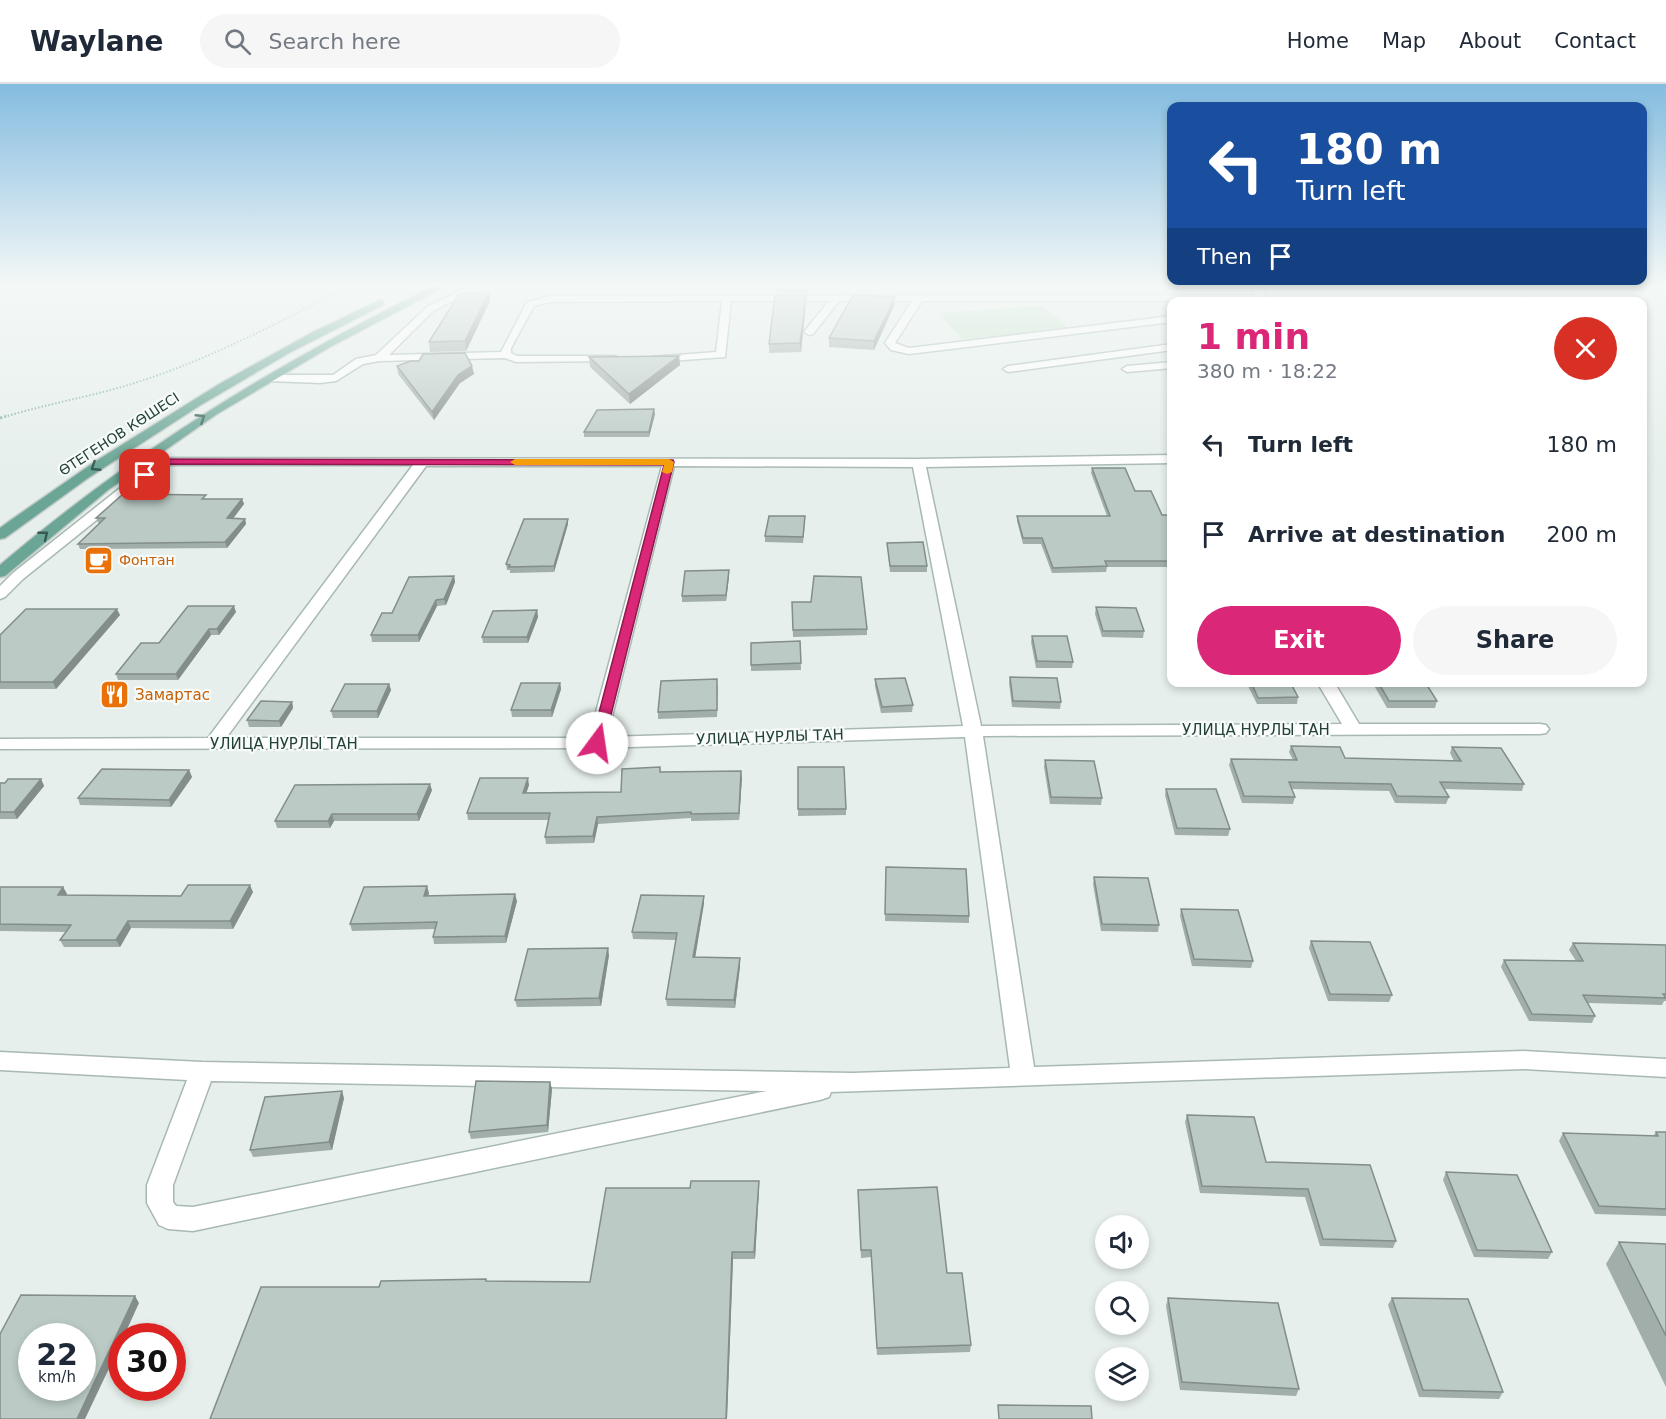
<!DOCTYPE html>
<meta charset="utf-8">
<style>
body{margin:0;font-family:"DejaVu Sans",sans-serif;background:#f6f6f7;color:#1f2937;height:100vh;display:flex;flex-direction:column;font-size:22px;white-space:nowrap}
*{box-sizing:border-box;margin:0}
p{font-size:20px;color:#747a83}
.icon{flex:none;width:33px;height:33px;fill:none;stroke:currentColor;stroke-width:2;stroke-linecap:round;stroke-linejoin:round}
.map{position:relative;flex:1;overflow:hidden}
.side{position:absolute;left:1167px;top:213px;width:480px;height:390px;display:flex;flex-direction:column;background:#fff;border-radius:12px;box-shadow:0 3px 9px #0003}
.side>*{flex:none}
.guide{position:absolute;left:1167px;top:18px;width:480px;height:183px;border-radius:12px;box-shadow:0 3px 9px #0003;background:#1a4fa0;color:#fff;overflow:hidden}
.buttons{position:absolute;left:1095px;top:1131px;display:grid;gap:12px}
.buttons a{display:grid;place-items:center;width:54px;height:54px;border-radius:50%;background:#fff;box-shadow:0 3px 9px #0003;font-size:30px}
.speed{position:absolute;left:18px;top:1239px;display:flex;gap:12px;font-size:30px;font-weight:700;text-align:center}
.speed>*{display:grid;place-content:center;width:78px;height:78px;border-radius:50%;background:#fff;box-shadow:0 3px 9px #0003;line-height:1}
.speed small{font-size:15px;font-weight:400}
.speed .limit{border:9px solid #d22;background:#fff;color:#111}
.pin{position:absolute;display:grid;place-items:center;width:51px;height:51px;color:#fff;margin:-26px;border-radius:12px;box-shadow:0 3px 9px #0006}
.me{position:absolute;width:66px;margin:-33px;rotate:14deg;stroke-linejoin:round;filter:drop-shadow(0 0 4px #0008)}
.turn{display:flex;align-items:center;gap:21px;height:126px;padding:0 30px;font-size:27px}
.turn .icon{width:78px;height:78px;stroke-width:2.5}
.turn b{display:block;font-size:42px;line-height:51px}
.then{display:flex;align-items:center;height:57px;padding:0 30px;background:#0003;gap:12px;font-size:22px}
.round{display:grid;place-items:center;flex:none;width:63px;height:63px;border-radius:32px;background:#f6f6f7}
.head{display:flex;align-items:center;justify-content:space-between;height:102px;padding:0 30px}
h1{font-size:36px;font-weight:600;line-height:45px;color:#db2777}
.button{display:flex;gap:12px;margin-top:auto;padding:12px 30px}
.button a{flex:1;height:69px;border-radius:36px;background:#db2777;color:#fff;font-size:24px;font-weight:600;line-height:69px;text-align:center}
.button a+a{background:#f6f6f7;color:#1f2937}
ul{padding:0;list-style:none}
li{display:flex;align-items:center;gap:18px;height:90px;padding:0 30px}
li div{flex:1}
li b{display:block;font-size:22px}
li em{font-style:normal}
header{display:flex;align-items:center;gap:36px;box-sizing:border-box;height:84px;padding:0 30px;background:#fff;border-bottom:2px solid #e0e1e3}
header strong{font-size:28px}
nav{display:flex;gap:33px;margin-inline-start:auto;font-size:21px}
.search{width:420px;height:54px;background:#f6f6f7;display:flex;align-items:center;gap:15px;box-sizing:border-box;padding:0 21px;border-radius:33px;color:#747a83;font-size:22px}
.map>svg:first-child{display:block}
.green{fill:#bfe0c8}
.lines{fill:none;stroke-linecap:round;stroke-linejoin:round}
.minor-casing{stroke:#a8b8b2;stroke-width:3}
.major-casing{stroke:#c2cac8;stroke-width:3}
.path-far1{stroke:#86b3a5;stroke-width:2;stroke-dasharray:1.5 2;stroke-linecap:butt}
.path{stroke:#86b3a5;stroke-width:3;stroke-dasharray:2 3;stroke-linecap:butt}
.minor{fill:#fff;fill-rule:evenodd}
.major{fill:#6aa596;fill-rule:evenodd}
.wall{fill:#a1aea9}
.shaded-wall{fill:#838d89}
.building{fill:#bbcac4;stroke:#838d89;stroke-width:1.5;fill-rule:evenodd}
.oneway{stroke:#365b51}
.route{fill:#db2777;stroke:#8e194d;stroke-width:1.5}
.slow{fill:#f59e0b}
.labels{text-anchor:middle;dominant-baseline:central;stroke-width:4.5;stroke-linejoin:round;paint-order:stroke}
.far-street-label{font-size:14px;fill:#24423a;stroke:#f7fbf9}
.far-food-label{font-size:14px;fill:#c56008;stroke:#f7fbf9;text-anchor:start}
.food-label{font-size:15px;fill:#c56008;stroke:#f7fbf9;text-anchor:start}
.street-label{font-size:15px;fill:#24423a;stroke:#f7fbf9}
</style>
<header>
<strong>Waylane</strong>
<div class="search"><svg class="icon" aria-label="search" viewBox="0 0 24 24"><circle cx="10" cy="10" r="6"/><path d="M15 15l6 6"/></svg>Search here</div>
<nav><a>Home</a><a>Map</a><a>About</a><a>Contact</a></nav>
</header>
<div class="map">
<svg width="1666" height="1335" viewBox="0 0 1666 1335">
<rect width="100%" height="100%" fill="#e6efeb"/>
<!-- green -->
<path class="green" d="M1043,222L1072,247L962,255L939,229Z"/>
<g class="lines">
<defs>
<g id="minor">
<path d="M474,200H486L433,227L389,271L501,268L527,218L550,212L1255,211L1249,200H1258L1267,214L1262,217H922L895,259L909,264L1172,232V238L909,270L891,266L885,259L912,217H839L813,250L809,251L804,248L829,217H731L725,273L656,278L652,277V273L716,268L722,217L550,218L534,222L511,264V269L517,272H614L618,273V277L516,278L505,274L379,277L363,280L336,297L320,299L269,297L264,294L269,291H333L356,275L376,271L427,223Z"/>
<path d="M1172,260V266L1008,288L1003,285L1008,282Z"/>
<path d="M1172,278V284L1127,288L1122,285L1127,282Z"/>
<path d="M1172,371V379L926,383L981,642L1342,640L1317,598H1334L1359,640H1540L1546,641L1549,645L1546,649L1540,650L983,652L1034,983L1524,967L1666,975V993L1524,985L831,1008L829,1013L820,1016L193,1147L168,1145L159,1141L147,1119V1101L187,996L0,986V968L202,978L852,989L1010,984L965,653L597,664L0,665V655L208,654L413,381H165L23,495L5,513L0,515V502L13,489L149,381L135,380L133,377L135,374L919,375ZM426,382H662L589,654H226ZM674,382L913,383L963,642L607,653ZM211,997L767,1007L193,1123L176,1122L173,1118V1101Z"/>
</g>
<g id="major">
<path d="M438,200H450L330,263L217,330L108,406L5,492L0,493V481C138,364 276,280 438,200Z"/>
<path d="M380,216L383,217V221L289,269L199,322L88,394L5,454L0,455V444L11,436L96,377L221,299L313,248Z"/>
</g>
</defs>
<!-- minor casing -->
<use href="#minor" class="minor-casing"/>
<!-- major casing -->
<use href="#major" class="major-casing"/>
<!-- path-far1 -->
<path class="path-far1" d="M1,334C42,321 84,314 125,302C205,278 279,239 351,200"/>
<!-- path -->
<path class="path" d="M0,334L6,332"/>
<!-- minor -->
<use href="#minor" class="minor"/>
<!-- major -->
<use href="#major" class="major"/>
</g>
<!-- wall -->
<g class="wall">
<path d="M777,200H809L807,209H777Z"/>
<path d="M489,208L490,217L466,267L430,268L429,258Z"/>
<path d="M895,213L894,222L874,266L829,263V254Z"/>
<path d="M806,219L801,268L769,269V260Z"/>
<path d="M679,272L680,281L630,320L590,283L589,273Z"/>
<path d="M397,282L474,290L460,299L434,336L398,290Z"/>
<path d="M655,330L649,353H584V348Z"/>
<path d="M1092,384L1135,407L1162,431L1172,436V483H1107L1106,488L1052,489L1041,460H1023L1017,437V432H1107L1091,389Z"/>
<path d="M207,415H242L244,420L233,434L245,435L246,440L227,464L80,465L78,460L99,440L96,434Z"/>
<path d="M805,438L803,459L765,458V452Z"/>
<path d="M568,440L554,488L510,489V486H507L506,480Z"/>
<path d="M887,459L927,482V488H890Z"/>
<path d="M454,492L455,498L446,521L437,522L419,558H372L371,551L392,529Z"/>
<path d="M729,492L726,517L682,518V512Z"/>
<path d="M792,518H811L867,545V551L793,553Z"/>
<path d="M1096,523L1144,547L1143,554L1102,553L1095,530Z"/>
<path d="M537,526L538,533L528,559H483L482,553Z"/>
<path d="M236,528L219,551H211L178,596H118L116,590L159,559Z"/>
<path d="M120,531L56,605H0V551Z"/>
<path d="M1032,552L1073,578L1072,584H1036L1031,558Z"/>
<path d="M800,557L801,586L751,587V559Z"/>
<path d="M1010,593L1061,618L1060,625L1012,623L1009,599Z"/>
<path d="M875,595L913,621L912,628L881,629L875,602Z"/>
<path d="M1246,598H1290L1298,613L1297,620H1257Z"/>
<path d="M1372,598H1425L1437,617L1435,624H1387Z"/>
<path d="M560,599L561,605L552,633H512L511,626Z"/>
<path d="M389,600L391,606L378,634H333L331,627Z"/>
<path d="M718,602L717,633L658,635V628Z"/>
<path d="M292,618L293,624L281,643H249L247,636Z"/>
<path d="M1291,662L1345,674L1454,677L1450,669L1452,663L1524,700L1522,707L1444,705L1449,713L1446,720L1395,719L1389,707L1291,705L1295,713L1293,720L1242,719L1229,681L1231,675L1293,676L1289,668Z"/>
<path d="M1045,676L1102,714L1101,721L1050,720L1044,683Z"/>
<path d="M660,683L661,688L742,694L739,736L691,737V734L598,740L594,759L546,760L545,753L549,736H468L467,729L529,701L526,709L621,708Z"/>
<path d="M798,683L846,725V731L798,732Z"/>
<path d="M189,686L192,693L171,723L80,721L78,714Z"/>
<path d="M41,695L44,702L17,735H0V699Z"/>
<path d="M1166,705L1230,745L1228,752L1175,751L1165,711Z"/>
<path d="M432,706L419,737H334L330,744H277L275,737Z"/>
<path d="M886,783L969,832V839L885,837Z"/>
<path d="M1094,793L1159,841L1158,848L1101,847L1093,800Z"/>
<path d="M0,803H63L67,810L66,811L181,812L253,808L233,845L131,844L120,863H64L60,856L66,848L0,847Z"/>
<path d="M429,809L428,812L517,817L506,859L434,860L433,853L435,845L352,847L350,840Z"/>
<path d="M704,819L695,873L740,874V882L735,924L667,922L666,915L676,856L633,855L632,848Z"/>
<path d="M1181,825L1253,877L1251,884L1192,882L1180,832Z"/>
<path d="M1311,857L1392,911L1389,918L1328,917L1309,864Z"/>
<path d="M1573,859L1666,861V917H1664L1662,921L1588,919L1595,932L1592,939L1529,937L1501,883L1504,876L1576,877L1569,866Z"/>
<path d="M609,871L601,922L517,923L515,916Z"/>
<path d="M550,998L552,1005L548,1048L471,1055L469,1048Z"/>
<path d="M344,1014L332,1066L253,1073L250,1066Z"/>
<path d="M1187,1031L1396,1157L1393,1164L1320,1162L1305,1113L1200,1109L1185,1038Z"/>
<path d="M1656,1048H1666V1132L1595,1130L1559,1057L1563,1049L1653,1052Z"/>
<path d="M1446,1088L1552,1168L1548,1175L1474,1173L1443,1096Z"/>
<path d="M759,1097V1104L755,1175H733L727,1335H210L379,1203L487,1197L590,1198L690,1104Z"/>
<path d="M858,1106L947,1189L971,1261L970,1268L877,1271L871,1173L861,1174Z"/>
<path d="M1619,1158L1666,1160V1303L1606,1180Z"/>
<path d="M1168,1214L1299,1305L1296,1312L1180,1306L1166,1222Z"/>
<path d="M1392,1214L1503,1308L1499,1315L1419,1313L1388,1221Z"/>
</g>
<!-- shaded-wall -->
<g class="shaded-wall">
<path d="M489,208L490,217L466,267L465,257Z"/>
<path d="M806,211V219L801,268L800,259Z"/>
<path d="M895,213L894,222L874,266V257Z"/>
<path d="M679,272L680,281L630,320L629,310Z"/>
<path d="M472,282L474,290L460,299L434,336L432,328L458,291Z"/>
<path d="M654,325L655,330L649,353V348Z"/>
<path d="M242,415L244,420L229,440L227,434Z"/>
<path d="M245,435L246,440L227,464L225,458Z"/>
<path d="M568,435V440L554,488V482Z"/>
<path d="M729,486V492L726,517V511Z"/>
<path d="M454,492L455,498L446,521L444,515Z"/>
<path d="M436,516L437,522L419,558L418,551Z"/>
<path d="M234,522L236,528L219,551L217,545Z"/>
<path d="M117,525L120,531L56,605L53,598Z"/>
<path d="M537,526L538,533L528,559L527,553Z"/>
<path d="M209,545L211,551L178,596L176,590Z"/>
<path d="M560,599L561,605L552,633L551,626Z"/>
<path d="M389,600L391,606L378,634L377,627Z"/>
<path d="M292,618L293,624L281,643L279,637Z"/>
<path d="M189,686L192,693L171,723L169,716Z"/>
<path d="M741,687L742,694L739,736V729Z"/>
<path d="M528,694L529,701L524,716L523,709Z"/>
<path d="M41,695L44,702L17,735L14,728Z"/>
<path d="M430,700L432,706L419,737L417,730Z"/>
<path d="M332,730L334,737L330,744L328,737Z"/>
<path d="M597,733L598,740L594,759L593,752Z"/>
<path d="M250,801L253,808L233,845L230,837Z"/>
<path d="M427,802L429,809L426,819L424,812Z"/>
<path d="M63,803L67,810L61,818L58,811Z"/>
<path d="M515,810L517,817L506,859L505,852Z"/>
<path d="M704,812V819L694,881L693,873Z"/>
<path d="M128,837L131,844L120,863L116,856Z"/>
<path d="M608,864L609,871L601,922L599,914Z"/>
<path d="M740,874V882L735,924L734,916Z"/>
<path d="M550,998L552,1005L548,1048L547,1041Z"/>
<path d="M342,1007L344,1014L332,1066L329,1058Z"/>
<path d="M759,1097V1104L755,1175L754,1168Z"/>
<path d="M732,1168L733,1175L727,1335H726Z"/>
<path d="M135,1212L139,1219L124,1252H122V1257L85,1335H77Z"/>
</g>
<!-- building -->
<g class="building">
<path d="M777,200H807L777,201Z"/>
<path d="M489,208L465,257L429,258L459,210Z"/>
<path d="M775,211H806L800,259L769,260Z"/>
<path d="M853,211L895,213L874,257L829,254Z"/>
<path d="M465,269L472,282L458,291L432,328L397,282L411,277H419L423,270Z"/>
<path d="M679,272L629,310L589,273Z"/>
<path d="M654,325L649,348H584L597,326Z"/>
<path d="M1092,384H1125L1135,407H1151L1162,431H1169L1172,436V477H1105L1107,482L1053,484L1042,454H1023L1017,432H1110Z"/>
<path d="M123,410L206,411L202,415H242L227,434L245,435L225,458L78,460L105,434H96Z"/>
<path d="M769,432H805L803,453L765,452Z"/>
<path d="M524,435H568L554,482L509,483L510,481L506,480Z"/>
<path d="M923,458L927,482H890L887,459Z"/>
<path d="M729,486L726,511L682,512L685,487Z"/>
<path d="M454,492L444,515L436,516L418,551H371L382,529H392L409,493Z"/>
<path d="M814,492L861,493L867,545L793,546L792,518H811Z"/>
<path d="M188,522H234L217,545H209L176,590H116L141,559H159Z"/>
<path d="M1096,523L1136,524L1144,547H1103Z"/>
<path d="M26,525H117L53,598H0V551Z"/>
<path d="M537,526L527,553H482L493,527Z"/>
<path d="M1032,552H1067L1073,578L1037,577Z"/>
<path d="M800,557L801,579L751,581V559Z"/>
<path d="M1010,593L1057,594L1061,618L1013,617Z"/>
<path d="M905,594L913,621L882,623L875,595Z"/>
<path d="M717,595V626L658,628L661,597Z"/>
<path d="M1251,598H1290L1298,613L1258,614Z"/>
<path d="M1378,598H1425L1437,617H1389Z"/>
<path d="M521,599H560L551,626H511Z"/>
<path d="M345,600H389L377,627H331Z"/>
<path d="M261,617L292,618L279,637L247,636Z"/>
<path d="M1291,662L1340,663L1345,674L1461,677L1452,663L1501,664L1524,700L1440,698L1449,713L1397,712L1391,700L1289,698L1295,713L1244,712L1231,675L1297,676Z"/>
<path d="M1045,676L1094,677L1102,714L1051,713Z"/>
<path d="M660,683V688L741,687L739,729L691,730V728L597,733L593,752L545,753L550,729H467L480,694H528L523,709L621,708L622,685Z"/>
<path d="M798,683H844L846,725H798Z"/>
<path d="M102,685L189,686L169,716L78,714Z"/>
<path d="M8,695H41L14,728H0V699H5Z"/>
<path d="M430,700L417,730H332L328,737H275L295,701Z"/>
<path d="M1166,705H1216L1230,745L1177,744Z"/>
<path d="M886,783L966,785L969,832L885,830Z"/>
<path d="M1094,793L1148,794L1159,841L1102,840Z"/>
<path d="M188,801H250L230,837H128L116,856H60L71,841L0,840V803H63L58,811L181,812Z"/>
<path d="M427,802L424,812L515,810L505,852L433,853L437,838L350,840L364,803Z"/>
<path d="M641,811L704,812L693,873L740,874L734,916L666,915L677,849L632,848Z"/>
<path d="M1181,825L1238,826L1253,877L1194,875Z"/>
<path d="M1311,857L1370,858L1392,911L1330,910Z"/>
<path d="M1573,859L1666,861V910H1663L1666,914L1583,911L1595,932L1532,930L1504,876L1583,877Z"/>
<path d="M608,864L599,914L515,916L528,865Z"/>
<path d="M476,997L550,998L547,1041L469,1048Z"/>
<path d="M342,1007L329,1058L250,1066L265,1013Z"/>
<path d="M1187,1031L1254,1033L1266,1078L1370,1081L1396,1157L1323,1155L1308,1105L1202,1102Z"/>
<path d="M1656,1048H1666V1125L1599,1122L1563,1049L1658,1052Z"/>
<path d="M1446,1088L1517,1091L1552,1168L1477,1166Z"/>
<path d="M691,1097H759L754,1168H732L726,1335H210L261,1203H379L381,1197L486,1195V1197L590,1198L606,1104H690Z"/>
<path d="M937,1103L947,1189H962L971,1261L877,1264L871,1166H861L858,1106Z"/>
<path d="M1619,1158L1666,1160V1252Z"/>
<path d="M21,1211L135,1212L77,1335H0V1250ZM32,1252H82V1304H32Z"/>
<path d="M1168,1214L1278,1219L1299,1305L1182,1298Z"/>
<path d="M1392,1214L1468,1215L1503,1308L1423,1306Z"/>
<path d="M998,1321L1091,1322L1092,1335H999Z"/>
</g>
<!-- one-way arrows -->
<defs><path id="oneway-chevron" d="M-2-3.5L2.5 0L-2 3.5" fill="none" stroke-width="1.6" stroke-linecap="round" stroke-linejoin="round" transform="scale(1.5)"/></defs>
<g class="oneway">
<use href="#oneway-chevron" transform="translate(201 334) rotate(-33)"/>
<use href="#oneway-chevron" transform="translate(95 383) rotate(147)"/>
<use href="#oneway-chevron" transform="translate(44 451) rotate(-39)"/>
</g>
<!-- sky -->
<linearGradient id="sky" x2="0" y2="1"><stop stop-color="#84bce0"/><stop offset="0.52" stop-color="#f4f8f6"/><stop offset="1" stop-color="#f4f8f6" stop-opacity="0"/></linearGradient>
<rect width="1666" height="387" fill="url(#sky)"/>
<!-- route -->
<path class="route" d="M158,375L673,376L674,378L604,659L597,663L591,659L664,381L164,380L148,393H141V389Z"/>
<!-- slow -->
<path class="slow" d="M669,375L674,378L672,388L667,390L662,388L664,381H515L510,378L515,375Z"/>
<!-- icons -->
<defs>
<symbol id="cafe-square" viewBox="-11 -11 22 22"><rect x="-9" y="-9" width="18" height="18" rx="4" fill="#e8710a" stroke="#f7fbf9"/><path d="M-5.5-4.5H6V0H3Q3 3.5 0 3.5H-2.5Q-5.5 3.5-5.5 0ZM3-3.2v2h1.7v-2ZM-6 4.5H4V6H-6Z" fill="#fff"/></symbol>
<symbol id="restaurant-square" viewBox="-11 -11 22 22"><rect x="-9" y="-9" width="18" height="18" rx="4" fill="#e8710a" stroke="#f7fbf9"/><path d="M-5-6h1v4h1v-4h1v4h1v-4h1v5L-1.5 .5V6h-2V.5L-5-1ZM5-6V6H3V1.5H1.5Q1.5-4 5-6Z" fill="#fff"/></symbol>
</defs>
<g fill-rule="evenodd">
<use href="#cafe-square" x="82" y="460" width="33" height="33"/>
<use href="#restaurant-square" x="98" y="594" width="33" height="33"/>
</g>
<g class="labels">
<!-- far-street labels -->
<g class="far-street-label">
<text transform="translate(119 350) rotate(-33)">ӨТЕГЕНОВ КӨШЕСІ</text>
</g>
<!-- far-food labels -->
<g class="far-food-label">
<text x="119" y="476">Фонтан</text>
</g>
<!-- food labels -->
<g class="food-label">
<text x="135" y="611">Замартас</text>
</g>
<!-- street labels -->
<g class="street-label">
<text x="1256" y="646">УЛИЦА НУРЛЫ ТАН</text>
<text transform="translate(770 653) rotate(-2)">УЛИЦА НУРЛЫ ТАН</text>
<text x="284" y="660">УЛИЦА НУРЛЫ ТАН</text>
</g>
</g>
</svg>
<div class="buttons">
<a><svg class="icon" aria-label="sound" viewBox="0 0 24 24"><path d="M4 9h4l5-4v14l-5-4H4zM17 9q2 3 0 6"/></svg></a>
<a><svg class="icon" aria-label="search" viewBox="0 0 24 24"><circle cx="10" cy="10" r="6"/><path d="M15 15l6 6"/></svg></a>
<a><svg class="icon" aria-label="layers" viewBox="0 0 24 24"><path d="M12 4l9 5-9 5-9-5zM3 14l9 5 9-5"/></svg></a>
</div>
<div class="speed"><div>22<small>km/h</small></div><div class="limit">30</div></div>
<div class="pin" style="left:145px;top:391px;background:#d93025"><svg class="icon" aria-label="arrive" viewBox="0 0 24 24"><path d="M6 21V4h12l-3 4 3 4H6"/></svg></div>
<svg class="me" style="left:597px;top:659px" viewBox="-20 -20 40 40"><circle r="19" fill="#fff"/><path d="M0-13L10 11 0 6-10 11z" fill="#db2777"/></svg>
<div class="guide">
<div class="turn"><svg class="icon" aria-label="left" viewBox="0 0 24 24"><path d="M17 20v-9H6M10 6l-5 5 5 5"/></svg><div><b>180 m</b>Turn left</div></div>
<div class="then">Then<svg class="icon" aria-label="arrive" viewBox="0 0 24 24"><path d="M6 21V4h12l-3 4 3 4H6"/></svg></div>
</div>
<section class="side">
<div class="head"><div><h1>1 min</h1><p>380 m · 18:22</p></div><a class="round" style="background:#d93025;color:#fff"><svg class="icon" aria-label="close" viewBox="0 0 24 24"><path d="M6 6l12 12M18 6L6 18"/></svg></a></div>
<ul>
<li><svg class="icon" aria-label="left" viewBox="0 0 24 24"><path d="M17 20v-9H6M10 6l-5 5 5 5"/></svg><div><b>Turn left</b></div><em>180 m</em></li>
<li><svg class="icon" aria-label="arrive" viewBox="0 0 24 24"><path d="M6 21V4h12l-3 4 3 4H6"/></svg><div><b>Arrive at destination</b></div><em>200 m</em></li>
</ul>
<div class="button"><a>Exit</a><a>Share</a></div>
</section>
</div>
